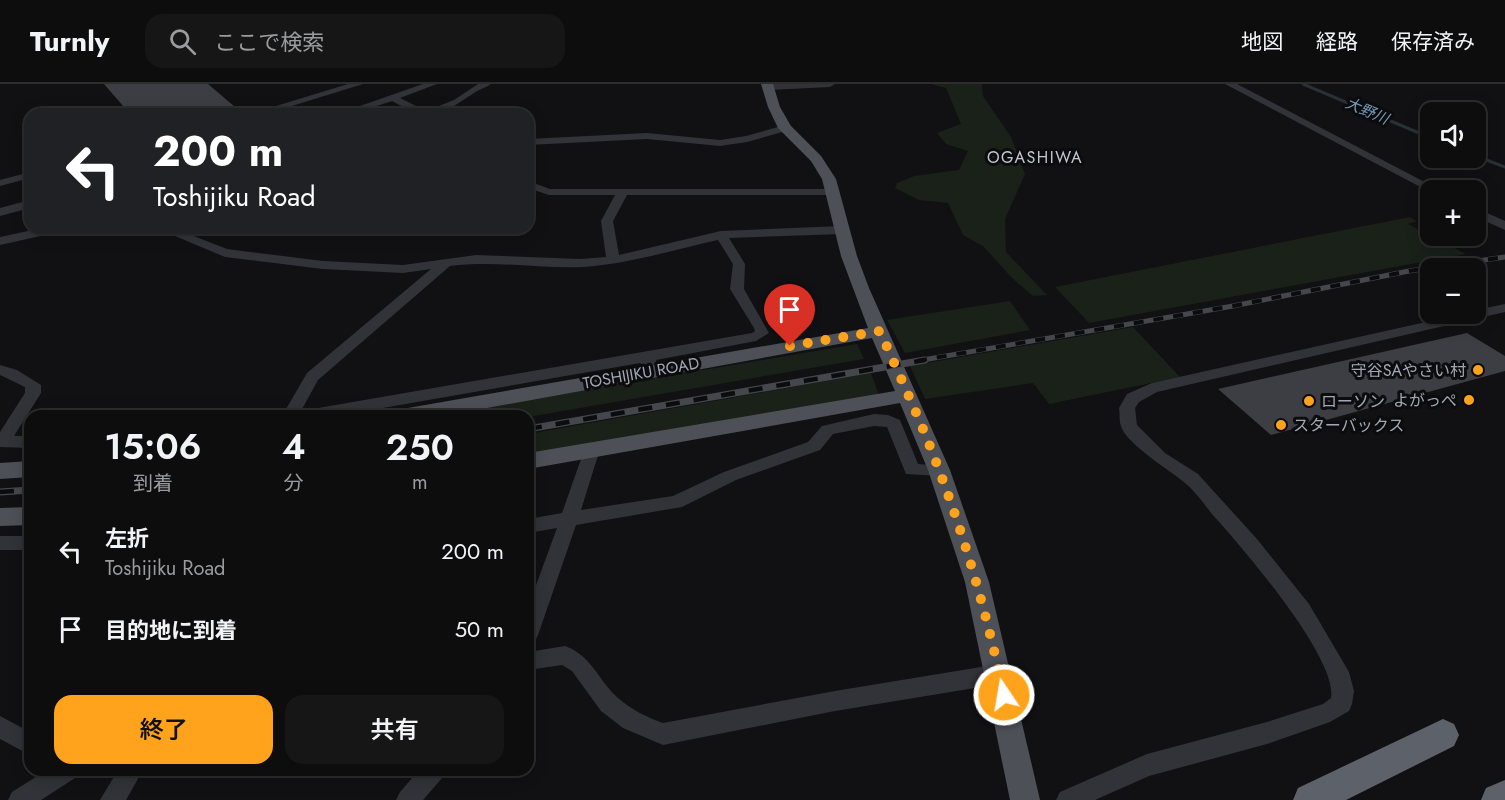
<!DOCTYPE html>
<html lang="ja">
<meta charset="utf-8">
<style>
body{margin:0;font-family:Jost,"Noto Sans JP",sans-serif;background:#161617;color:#f1f3f6;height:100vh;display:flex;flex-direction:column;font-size:22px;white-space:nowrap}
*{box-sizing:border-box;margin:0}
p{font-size:20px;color:#9a9c9e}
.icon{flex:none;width:33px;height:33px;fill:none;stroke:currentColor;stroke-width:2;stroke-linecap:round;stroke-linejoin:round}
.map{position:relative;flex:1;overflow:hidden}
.side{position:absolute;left:24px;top:326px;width:510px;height:366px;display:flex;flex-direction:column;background:#0d0d0e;border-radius:18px;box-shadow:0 3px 15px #0003,0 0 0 2px #2d2d2e}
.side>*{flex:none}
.guide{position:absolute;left:24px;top:24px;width:510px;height:126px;border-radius:18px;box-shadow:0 3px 15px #0003,0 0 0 2px #2d2d2e;background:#202124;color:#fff;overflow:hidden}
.buttons{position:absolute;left:1420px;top:18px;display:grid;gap:12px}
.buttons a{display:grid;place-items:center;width:66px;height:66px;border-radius:12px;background:#0d0d0e;box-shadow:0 3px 15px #0003,0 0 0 2px #2d2d2e;font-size:30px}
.pin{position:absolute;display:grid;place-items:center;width:51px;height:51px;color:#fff;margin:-62px -26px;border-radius:50% 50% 50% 0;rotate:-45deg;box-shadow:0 0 6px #0007}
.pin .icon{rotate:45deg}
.me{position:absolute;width:66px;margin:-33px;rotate:348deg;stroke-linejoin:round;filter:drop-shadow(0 0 4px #0008)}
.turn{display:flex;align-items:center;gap:21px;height:126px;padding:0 30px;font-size:27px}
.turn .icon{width:78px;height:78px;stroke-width:2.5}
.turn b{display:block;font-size:42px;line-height:51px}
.eta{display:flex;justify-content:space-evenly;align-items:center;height:102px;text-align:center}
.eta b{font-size:36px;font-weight:600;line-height:42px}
.primary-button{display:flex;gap:12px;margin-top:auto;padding:12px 30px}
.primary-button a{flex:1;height:69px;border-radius:18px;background:#ffa31d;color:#111;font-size:24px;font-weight:600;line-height:69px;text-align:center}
.primary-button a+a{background:#161617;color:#f1f3f6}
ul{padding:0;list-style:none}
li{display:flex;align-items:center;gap:18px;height:78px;padding:0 30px}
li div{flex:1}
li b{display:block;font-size:22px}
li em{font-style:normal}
header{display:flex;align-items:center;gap:36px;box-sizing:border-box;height:84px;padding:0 30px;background:#0d0d0e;border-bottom:2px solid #2d2d2e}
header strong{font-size:28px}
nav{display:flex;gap:33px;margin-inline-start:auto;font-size:21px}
.search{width:420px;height:54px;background:#161617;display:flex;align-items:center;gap:15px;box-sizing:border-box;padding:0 21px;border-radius:18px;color:#9a9c9e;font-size:22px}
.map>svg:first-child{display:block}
.green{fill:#192119}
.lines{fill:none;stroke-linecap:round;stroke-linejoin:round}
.stream{stroke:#273137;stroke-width:3}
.building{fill:#3d3e43}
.minor{fill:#323338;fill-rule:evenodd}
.major{fill:#4d5057;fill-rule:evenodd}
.highway{fill:#5d6169;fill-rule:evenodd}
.rail-far1-casing{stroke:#45474d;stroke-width:5}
.rail-casing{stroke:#45474d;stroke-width:7}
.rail-far1{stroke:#0c0c0e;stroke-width:4;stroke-dasharray:10;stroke-linecap:butt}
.rail{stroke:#0c0c0e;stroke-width:4.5;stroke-dasharray:14;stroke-linecap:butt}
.route{stroke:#ffa31d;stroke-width:10;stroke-dasharray:0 18}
.poi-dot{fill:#ffa31d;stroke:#0c0c0e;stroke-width:2}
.labels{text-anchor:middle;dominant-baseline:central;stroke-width:6;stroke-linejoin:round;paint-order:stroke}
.far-water-label{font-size:15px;font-style:italic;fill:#749ab3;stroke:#0c0c0e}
.far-quarter-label{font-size:16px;letter-spacing:1.5px;fill:#c2c7d0;stroke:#0c0c0e}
.poi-label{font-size:16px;fill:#a1a8b5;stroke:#0c0c0e;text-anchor:end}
.street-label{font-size:16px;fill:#a1a8b5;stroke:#0c0c0e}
</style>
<header>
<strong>Turnly</strong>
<div class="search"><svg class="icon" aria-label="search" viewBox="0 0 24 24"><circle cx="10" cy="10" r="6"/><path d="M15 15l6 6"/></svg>ここで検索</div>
<nav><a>地図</a><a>経路</a><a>保存済み</a></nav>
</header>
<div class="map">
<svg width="1505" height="716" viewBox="0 0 1505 716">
<rect width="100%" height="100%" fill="#111113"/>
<!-- green -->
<g class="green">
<path d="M931,0H982L983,12L1011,53L1025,90L1005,135L1006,168L1047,211L1033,212L1012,194L983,162L963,151L948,119L919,116L895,104L897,99L914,92L959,86L968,67L946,60L937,49L961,40L946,4Z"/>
<path d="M1410,133L1417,137L1408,140L1466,170L1089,239L1055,203Z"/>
<path d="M1010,217L1030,246L905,269L887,236Z"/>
<path d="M1133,243L1180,293L1049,320L1033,299L925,315L910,282Z"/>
<path d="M857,260L864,275L528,333V332H430Z"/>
<path d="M871,289L879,311L528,374V350Z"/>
</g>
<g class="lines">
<!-- stream -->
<g class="stream">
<path d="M1303,0L1431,54"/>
<path d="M1476,72L1505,83"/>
</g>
</g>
<!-- building -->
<g class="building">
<path d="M104,0H208L235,23L212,30H130Z"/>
<path d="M1467,249L1505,272V287L1271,351L1218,305Z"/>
</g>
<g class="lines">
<!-- minor -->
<g class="minor">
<path d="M348,0H363L266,30H250Z"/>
<path d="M423,0H437L400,14L426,27L454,16L478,0H491C486,4 479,5 474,9C438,33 431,38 392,17L352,30H337Z"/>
<path d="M773,0H835L830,3L769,6L764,3Z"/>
<path d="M1225,0H1237L1440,106L1430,108Z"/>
<path d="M785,41L789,42V46L747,58L720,62L647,55L528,61V55L647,49L720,56L746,52Z"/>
<path d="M30,88V94L0,102V96Z"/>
<path d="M528,97L550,105H834L840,108L834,111H627L613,137L619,171L721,147L842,142L848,146L842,150L729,154L745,180L744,205L769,249L756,257L656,276L662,287L659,290H649L640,279L337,332H282L307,289L431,185L403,189L323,185L225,173L156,144H173L227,165L323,177L403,181L476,171L580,175L606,173L601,137L615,111H549L528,104ZM718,156L733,180L730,205L754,244L755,247L752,249L301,327L318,296L450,182C494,176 538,185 583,183C628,180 673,166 718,156Z"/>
<path d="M30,116V124L0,132V124Z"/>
<path d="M1476,124L1505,137V146L1476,133Z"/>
<path d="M42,144H65L63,147L0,161V153Z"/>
<path d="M1505,220V228L1157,308L1139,318L1135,324L1137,341L1165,369L1198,390L1257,455L1309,520L1349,588L1354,607L1352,620L1349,627L1330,638L1267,660L1149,692L1095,716H1056L1060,708L1147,670L1267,638L1323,620L1331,614C1338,574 1241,462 1212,430C1204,420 1195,407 1185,399C1171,387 1126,360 1121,342C1119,337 1120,330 1119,324L1127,310L1152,299L1462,230H1476V226Z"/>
<path d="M0,281L17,286L41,301V309L14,352H30V364L0,363V348L25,309V303L0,291Z"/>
<path d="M874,330L888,331L900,336L918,380L945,382L948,386L945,390L939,392L906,390L887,343L874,342L833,350L820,366L736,396L682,423L576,441L538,551L535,557L528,560V523L557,444L528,449V435L562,429L586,361H598L600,365L581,426L673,412L724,388L808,358L822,342Z"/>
<rect x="0" y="452" width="30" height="14"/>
<path d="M565,562C592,572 598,596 618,614C632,626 646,633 663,639L835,607L999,580L1006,583L1010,590L1006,597L999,600L835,627L663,661L623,644L601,627L572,587L562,581L528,586V568Z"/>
<path d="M0,632L30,648V671L0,655Z"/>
<path d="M47,686H79L75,694L41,716H8L12,708Z"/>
<path d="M118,686H143L126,716H100Z"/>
<path d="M419,686H446L442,694L423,716H396L400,708Z"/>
</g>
<!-- major -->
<g class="major">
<path d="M761,0H773L780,23L791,42L821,72L836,95L857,172L869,204L950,386L989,498L1040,716H1010L965,498L928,386L900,319L528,385V369L895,307L872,254L443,332H392L395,327L402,325L868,244L841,172L822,95L811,77L778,44L768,23Z"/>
<path d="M30,377V393L0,395V379Z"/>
<path d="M30,423V441L0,442V424Z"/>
</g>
<!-- highway -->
<g class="highway">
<path d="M1443,635L1454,640L1459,651L1454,662L1346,716H1293L1298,704Z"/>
<path d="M1505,696V716H1481L1486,704Z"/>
</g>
<defs>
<path id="rail-far1" d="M917,277L1233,222L1409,187L1505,173"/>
<g id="rail">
<path d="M528,345L925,276"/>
<path d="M0,408L30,406"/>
</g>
</defs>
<!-- rail-far1 casing -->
<use href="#rail-far1" class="rail-far1-casing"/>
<!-- rail casing -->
<use href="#rail" class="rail-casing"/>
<!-- rail-far1 -->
<use href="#rail-far1" class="rail-far1"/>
<!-- rail -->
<use href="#rail" class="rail"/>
</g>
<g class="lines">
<!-- route -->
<path class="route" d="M790,262L880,247C900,293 922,339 939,386C967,460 988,535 1004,611"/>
</g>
<!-- markers -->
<g class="poi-dot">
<circle cx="1478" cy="286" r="6"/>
<circle cx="1469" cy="316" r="6"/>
<circle cx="1309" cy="317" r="6"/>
<circle cx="1281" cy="341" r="6"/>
</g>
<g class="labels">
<!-- far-water labels -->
<g class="far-water-label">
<text transform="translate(1367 27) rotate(23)">大野川</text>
</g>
<!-- far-quarter labels -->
<g class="far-quarter-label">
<text x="1035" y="73">OGASHIWA</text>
</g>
<!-- poi labels -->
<g class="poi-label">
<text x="1466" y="286">守谷SAやさい村</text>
<text x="1457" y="316">よがっぺ</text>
<text x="1321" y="317" text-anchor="start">ローソン</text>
<text x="1293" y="341" text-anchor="start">スターバックス</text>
</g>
<!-- street labels -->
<g class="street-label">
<text transform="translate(641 289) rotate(-10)">TOSHIJIKU ROAD</text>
</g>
</g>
</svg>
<div class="buttons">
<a><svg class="icon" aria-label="sound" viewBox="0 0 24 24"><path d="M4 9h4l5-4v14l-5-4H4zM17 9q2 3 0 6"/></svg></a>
<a>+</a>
<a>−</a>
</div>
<div class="pin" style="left:790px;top:262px;background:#d93025"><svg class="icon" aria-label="arrive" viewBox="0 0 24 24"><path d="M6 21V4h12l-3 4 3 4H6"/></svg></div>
<svg class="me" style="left:1004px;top:611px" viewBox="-20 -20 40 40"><circle r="17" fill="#ffa31d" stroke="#fff" stroke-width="3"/><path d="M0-11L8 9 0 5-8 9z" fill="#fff"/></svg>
<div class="guide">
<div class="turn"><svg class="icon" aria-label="left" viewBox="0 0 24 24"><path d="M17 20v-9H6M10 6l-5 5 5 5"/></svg><div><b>200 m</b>Toshijiku Road</div></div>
</div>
<section class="side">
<div class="eta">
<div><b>15:06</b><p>到着</p></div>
<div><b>4</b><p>分</p></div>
<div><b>250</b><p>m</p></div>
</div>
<ul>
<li><svg class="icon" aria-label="left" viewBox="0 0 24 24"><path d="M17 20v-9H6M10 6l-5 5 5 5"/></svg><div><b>左折</b><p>Toshijiku Road</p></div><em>200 m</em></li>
<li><svg class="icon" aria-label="arrive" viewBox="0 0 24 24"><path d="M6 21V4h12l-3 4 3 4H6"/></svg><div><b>目的地に到着</b></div><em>50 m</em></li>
</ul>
<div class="primary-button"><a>終了</a><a>共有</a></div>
</section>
</div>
